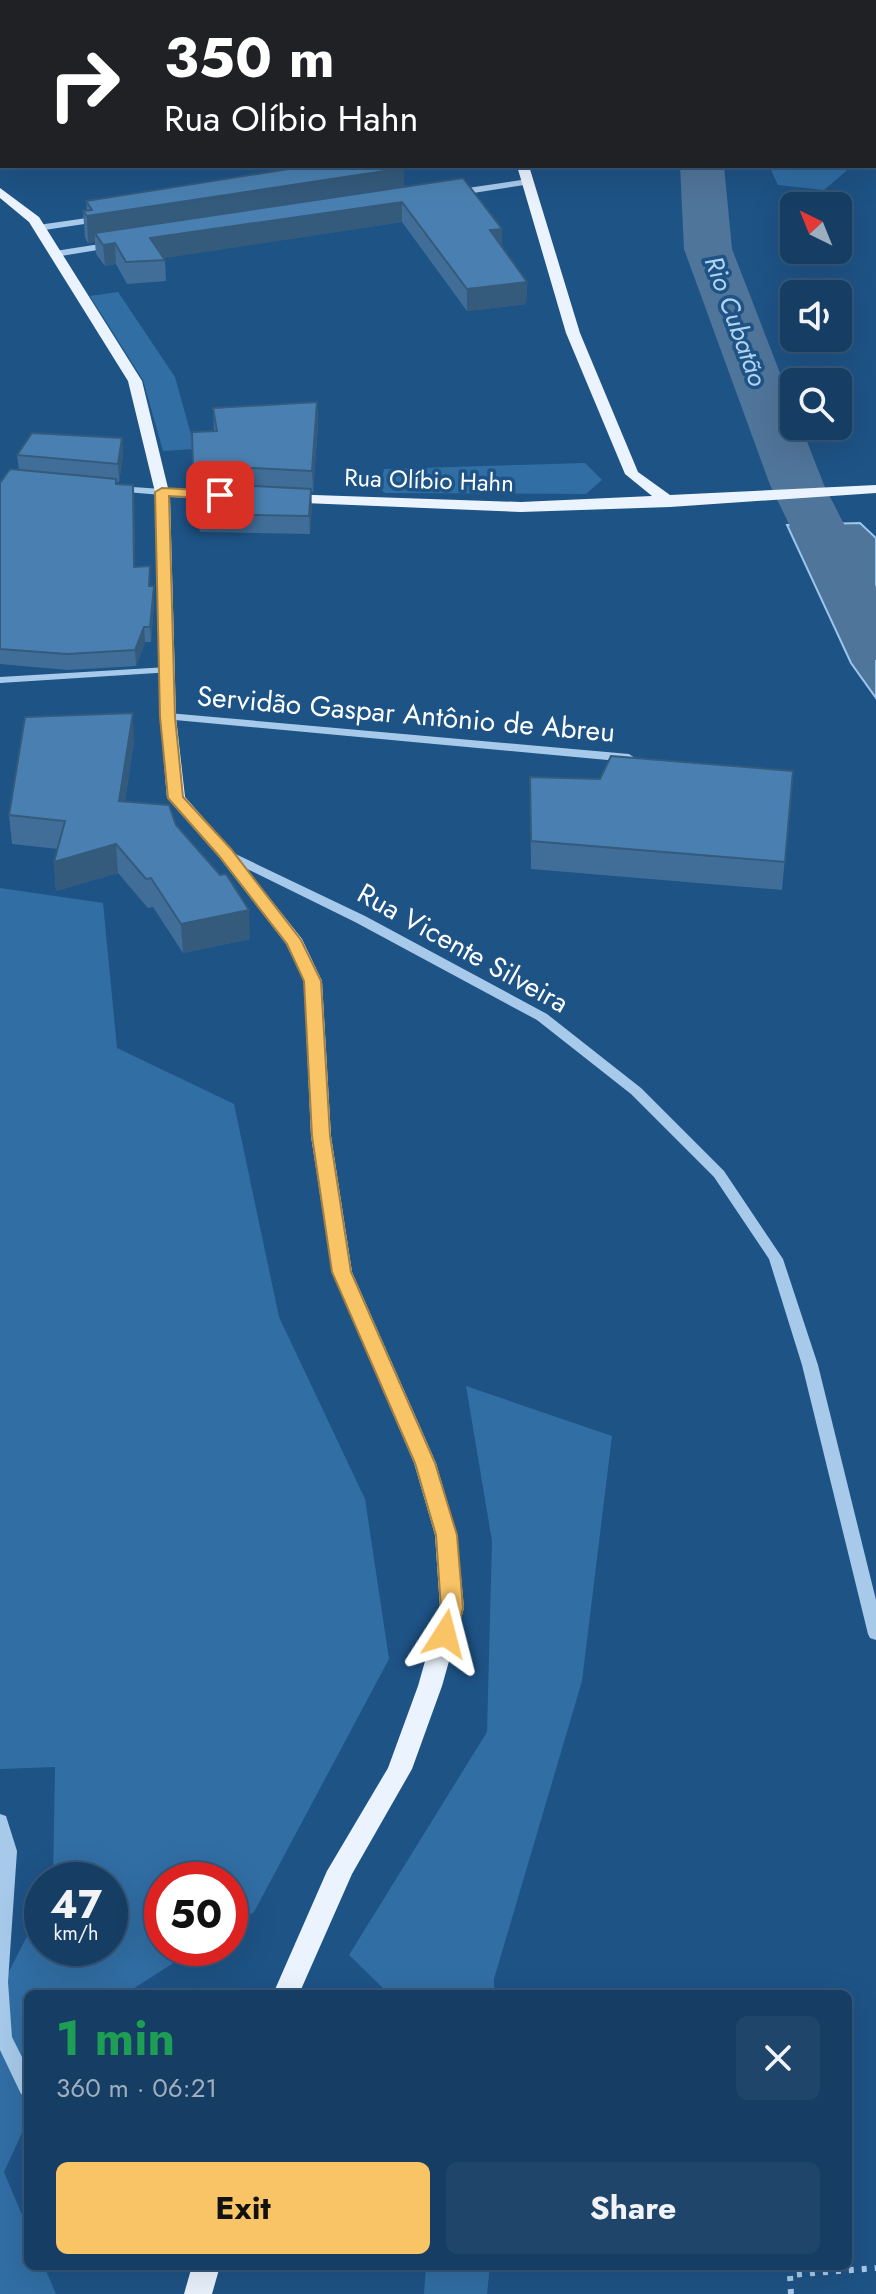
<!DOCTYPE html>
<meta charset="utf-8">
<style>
body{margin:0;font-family:Jost,sans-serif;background:#1f456a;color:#f1f3f6;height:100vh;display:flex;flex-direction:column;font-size:30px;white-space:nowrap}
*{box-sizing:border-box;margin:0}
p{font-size:26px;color:#9eaebf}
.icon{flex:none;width:44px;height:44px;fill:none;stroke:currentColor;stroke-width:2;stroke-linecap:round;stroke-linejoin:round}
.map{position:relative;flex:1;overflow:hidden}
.side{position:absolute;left:24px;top:1990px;width:828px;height:280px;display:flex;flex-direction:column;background:#163e64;border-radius:12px;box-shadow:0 8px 32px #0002,0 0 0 2px #355778}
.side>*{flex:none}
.hud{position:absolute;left:0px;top:0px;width:876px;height:168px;box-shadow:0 8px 32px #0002,0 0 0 2px #355778;background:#202124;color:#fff;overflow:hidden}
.needle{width:52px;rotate:317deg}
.controls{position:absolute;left:780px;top:192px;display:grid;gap:16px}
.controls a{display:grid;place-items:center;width:72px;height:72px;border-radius:12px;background:#163e64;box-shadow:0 8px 32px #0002,0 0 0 2px #355778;font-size:40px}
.speed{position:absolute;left:24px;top:1862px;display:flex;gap:16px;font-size:40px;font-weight:700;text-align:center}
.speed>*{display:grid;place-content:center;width:104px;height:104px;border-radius:50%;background:#163e64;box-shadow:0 8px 32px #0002,0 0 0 2px #355778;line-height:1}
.speed small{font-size:20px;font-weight:400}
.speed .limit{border:12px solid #d22;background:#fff;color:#111}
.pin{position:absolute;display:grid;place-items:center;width:68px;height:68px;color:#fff;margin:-34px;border-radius:16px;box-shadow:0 4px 12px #0006}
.me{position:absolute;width:88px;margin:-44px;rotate:9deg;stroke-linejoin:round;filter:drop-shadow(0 0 6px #0008)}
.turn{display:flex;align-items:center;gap:28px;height:168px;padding:0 32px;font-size:36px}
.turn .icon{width:104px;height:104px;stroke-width:2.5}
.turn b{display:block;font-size:56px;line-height:68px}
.round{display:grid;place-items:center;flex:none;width:84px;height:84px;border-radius:12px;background:#1f456a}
.overview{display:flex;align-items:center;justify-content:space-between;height:136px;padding:0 32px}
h1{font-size:48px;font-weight:700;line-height:60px;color:#1e9e55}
.cta{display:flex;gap:16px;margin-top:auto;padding:16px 32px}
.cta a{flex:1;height:92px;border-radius:12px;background:#f9c466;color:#111;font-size:32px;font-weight:700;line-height:92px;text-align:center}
.cta a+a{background:#1f456a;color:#f1f3f6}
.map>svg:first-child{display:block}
.green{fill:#316ea4}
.water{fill:#50759a;stroke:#9ac6ec;stroke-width:2}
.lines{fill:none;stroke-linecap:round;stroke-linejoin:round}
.river{fill:#50759a;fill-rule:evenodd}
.path{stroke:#a7caea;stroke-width:6;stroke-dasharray:5 8;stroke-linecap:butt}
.minor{fill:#a7caea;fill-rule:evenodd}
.major{fill:#ebf4fe;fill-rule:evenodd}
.wall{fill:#406e98}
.shaded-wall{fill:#345a7c}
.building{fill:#4a80b1;stroke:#345a7c;stroke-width:2}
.route{fill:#f9c466;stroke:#a27f42;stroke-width:2}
.labels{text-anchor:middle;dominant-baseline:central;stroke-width:7;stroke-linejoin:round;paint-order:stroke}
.far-street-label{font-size:24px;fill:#fff;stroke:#1e5386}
.far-water-label{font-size:26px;font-style:italic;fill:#b2d4f2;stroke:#1e5386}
.street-label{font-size:28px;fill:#fff;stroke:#1e5386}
</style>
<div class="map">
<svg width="876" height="2294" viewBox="0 0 876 2294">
<rect width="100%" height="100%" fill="#1e5386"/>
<!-- green -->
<g class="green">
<path d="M769,166H852L824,190L778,185Z"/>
<path d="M118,292L175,377L195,449L163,451L143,380L90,296Z"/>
<path d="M585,463L602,480L586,494L385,493L380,489L384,469Z"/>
<path d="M0,888L103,903L117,1048L234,1104L279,1317L365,1499L389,1659L254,1912L230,1927V1880H162V1948H197L125,1994H28V2120L4,2172L28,2229V2266H44L56,2294H0V1989L42,1907V1948H110V1880H53L55,1767L0,1769Z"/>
<path d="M466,1386L612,1436L582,1681L494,1979V1994H389L349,1955L487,1732L492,1541Z"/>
<path d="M426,2266H490L487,2294H424Z"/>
</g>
<!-- water -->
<path class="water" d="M860,523L876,538V698L851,663L787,525Z"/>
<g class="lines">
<!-- river -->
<g class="river">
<path d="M555,0H597L598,2H556Z"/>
<path d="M680,166H724L732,249L794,409V426H801L824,485L876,587V660L855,655L847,643L770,485L684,249Z"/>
</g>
<!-- path -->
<path class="path" d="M791,2294L790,2275L876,2268"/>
<!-- minor -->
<g class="minor">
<path d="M711,0H719L721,2H713Z"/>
<path d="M874,115L876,116V123L874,122Z"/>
<path d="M528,179L532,182L531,184L454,196L450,193L454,190Z"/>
<path d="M101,216L106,219L104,221L38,231L33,228L38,225Z"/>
<path d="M113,242L116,243V247L55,257L50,254L55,251Z"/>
<path d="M118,486L162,489L167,492L162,495L114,491V487Z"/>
<path d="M168,667L174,670L172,672L0,683V677Z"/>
<path d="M168,713L629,754L635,758L629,762L164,719L162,717Z"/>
<path d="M225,849L365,916L547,1014L641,1088L724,1171L783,1259L818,1365L876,1600V1640L870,1638L868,1634L802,1365L769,1259L714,1177L631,1094L537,1020L355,922L221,856L219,853L221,850Z"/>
<path d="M0,1814L6,1816L17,1851L8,1982L12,2037L28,2069V2096L21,2094L0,2050Z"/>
</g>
<!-- major -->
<g class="major">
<path d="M362,0H375L377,2H364Z"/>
<path d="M517,166H529L580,333L638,472L670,495L876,485V493L670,507L521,512L280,502V496L285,494L521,502L652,496L625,474L566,333Z"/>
<path d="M0,188L39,217L142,381L168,488L221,491L228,495L221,499L170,497L176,717L185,797L231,849L302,939L322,981L331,1136L352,1272L436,1463L457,1535L464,1608L442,1686L412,1769L352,1874L299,1994H273L327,1871L388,1768L418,1686L440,1608L435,1535L414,1463L332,1272L311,1136L304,981L286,944L219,857L167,798L160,717L155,492L128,381L29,222L0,198Z"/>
<path d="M192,2266H220L212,2294H184Z"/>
</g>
</g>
<!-- wall -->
<g class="wall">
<path d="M28,0H283L282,2H28Z"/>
<path d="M874,25L876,27V82L874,77Z"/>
<path d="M404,186L502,248L527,282L526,304L467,311L402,222L163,258L165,260L166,281L127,284L116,264L105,266L96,254L95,242L88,243L85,238L83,211H87L86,201Z"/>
<path d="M317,402L318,423L313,492H311L310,534L200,532L195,486H194L192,432L214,431L213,408Z"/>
<path d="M122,438L123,456L119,482H117V484L134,500L135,567L151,586L154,601L151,642H145L136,666L68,670L0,664V483L19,470L17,455Z"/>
<path d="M134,741L125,801L176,825L250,939L183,953L153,907L148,908L118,873L56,891L54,862L58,849L12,844L9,815Z"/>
<path d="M793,771L782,890L531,869L530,777L600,779Z"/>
</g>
<!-- shaded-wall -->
<g class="shaded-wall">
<path d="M0,122H2V142L0,143Z"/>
<path d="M404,168V195L95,233V242L88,243L87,216Z"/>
<path d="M402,202V222L152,260L150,238Z"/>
<path d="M502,229V250L490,230Z"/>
<path d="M115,243L116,264L105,266L103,245Z"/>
<path d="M527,282L526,304L467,311V289Z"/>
<path d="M317,402L318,423L313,492L312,471Z"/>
<path d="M122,438L123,456L119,482L118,464Z"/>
<path d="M311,489L312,508L310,534L309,516Z"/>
<path d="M154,586V601L151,642L150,627Z"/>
<path d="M144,627L145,642L136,666L135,650Z"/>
<path d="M133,713L134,741L121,829L119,801Z"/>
<path d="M116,844L118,873L56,891L54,862Z"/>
<path d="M249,910L250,939L183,953L181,924Z"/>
</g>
<!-- building -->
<g class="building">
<path d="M810,0H844L847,2H811Z"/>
<path d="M874,25L876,27V70L874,65Z"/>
<rect x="0" y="75" width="2" height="47"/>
<path d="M307,166H402L404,168L87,216L83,211L92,210L86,201Z"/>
<path d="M463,178L502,229L490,230L527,282L467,289L402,202L150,238L165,260L126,262L115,243L103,245L95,233Z"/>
<path d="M317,402L312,471L193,465L192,432L217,431L213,408Z"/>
<path d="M32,433L122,438L118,464L17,455Z"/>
<path d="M10,469L116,479V484L133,485L134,567L150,566L149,586H154L150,627H144L135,650L67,654L0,649V483Z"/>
<path d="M195,483L311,489L309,516L199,514Z"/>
<path d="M133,713L119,801L169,805L176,825L220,875L226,874L249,910L181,924L151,878L146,879L116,844L54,862L65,821L9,815L25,717Z"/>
<path d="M611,756L793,771L785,862L531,841L530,777L600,779Z"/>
</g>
<!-- route -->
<path class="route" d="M162,488L220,491L226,495L220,499L169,496L175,717L183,797L231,849L301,940L321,981L330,1136L351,1272L435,1463L457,1535L463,1608L456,1634L445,1642L434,1634L441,1608L436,1535L415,1463L332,1272L312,1136L304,981L287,944L219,856L168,798L160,717L155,492Z"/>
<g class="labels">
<!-- far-street labels -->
<g class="far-street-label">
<text transform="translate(429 480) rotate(2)">Rua Olíbio Hahn</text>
</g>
<!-- far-water labels -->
<g class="far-water-label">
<text transform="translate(736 321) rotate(70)">Rio Cubatão</text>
</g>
<!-- street labels -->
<g class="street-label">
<text transform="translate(406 714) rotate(5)">Servidão Gaspar Antônio de Abreu</text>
<text transform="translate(463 948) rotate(29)">Rua Vicente Silveira</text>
</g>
</g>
</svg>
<div class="controls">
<a><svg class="needle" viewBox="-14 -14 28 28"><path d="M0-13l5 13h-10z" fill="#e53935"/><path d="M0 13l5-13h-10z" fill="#9eaebf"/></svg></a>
<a><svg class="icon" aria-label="sound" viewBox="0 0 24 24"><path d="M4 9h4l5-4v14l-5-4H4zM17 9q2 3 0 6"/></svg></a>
<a><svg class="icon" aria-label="search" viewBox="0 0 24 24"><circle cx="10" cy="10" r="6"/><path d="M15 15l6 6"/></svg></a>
</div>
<div class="speed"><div>47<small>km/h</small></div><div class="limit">50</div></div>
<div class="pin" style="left:220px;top:495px;background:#d93025"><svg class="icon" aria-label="arrive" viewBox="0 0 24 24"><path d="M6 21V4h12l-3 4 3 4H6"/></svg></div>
<svg class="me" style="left:445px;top:1634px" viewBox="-20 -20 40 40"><path d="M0-17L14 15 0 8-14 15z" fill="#f9c466" stroke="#fff" stroke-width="4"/></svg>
<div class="hud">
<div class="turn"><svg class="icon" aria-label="right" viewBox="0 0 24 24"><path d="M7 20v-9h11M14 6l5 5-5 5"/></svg><div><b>350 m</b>Rua Olíbio Hahn</div></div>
</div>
<section class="side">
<div class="overview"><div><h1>1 min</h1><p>360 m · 06:21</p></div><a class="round"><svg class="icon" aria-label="close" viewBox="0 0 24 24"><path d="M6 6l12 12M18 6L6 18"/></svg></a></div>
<div class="cta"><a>Exit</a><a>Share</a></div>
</section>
</div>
